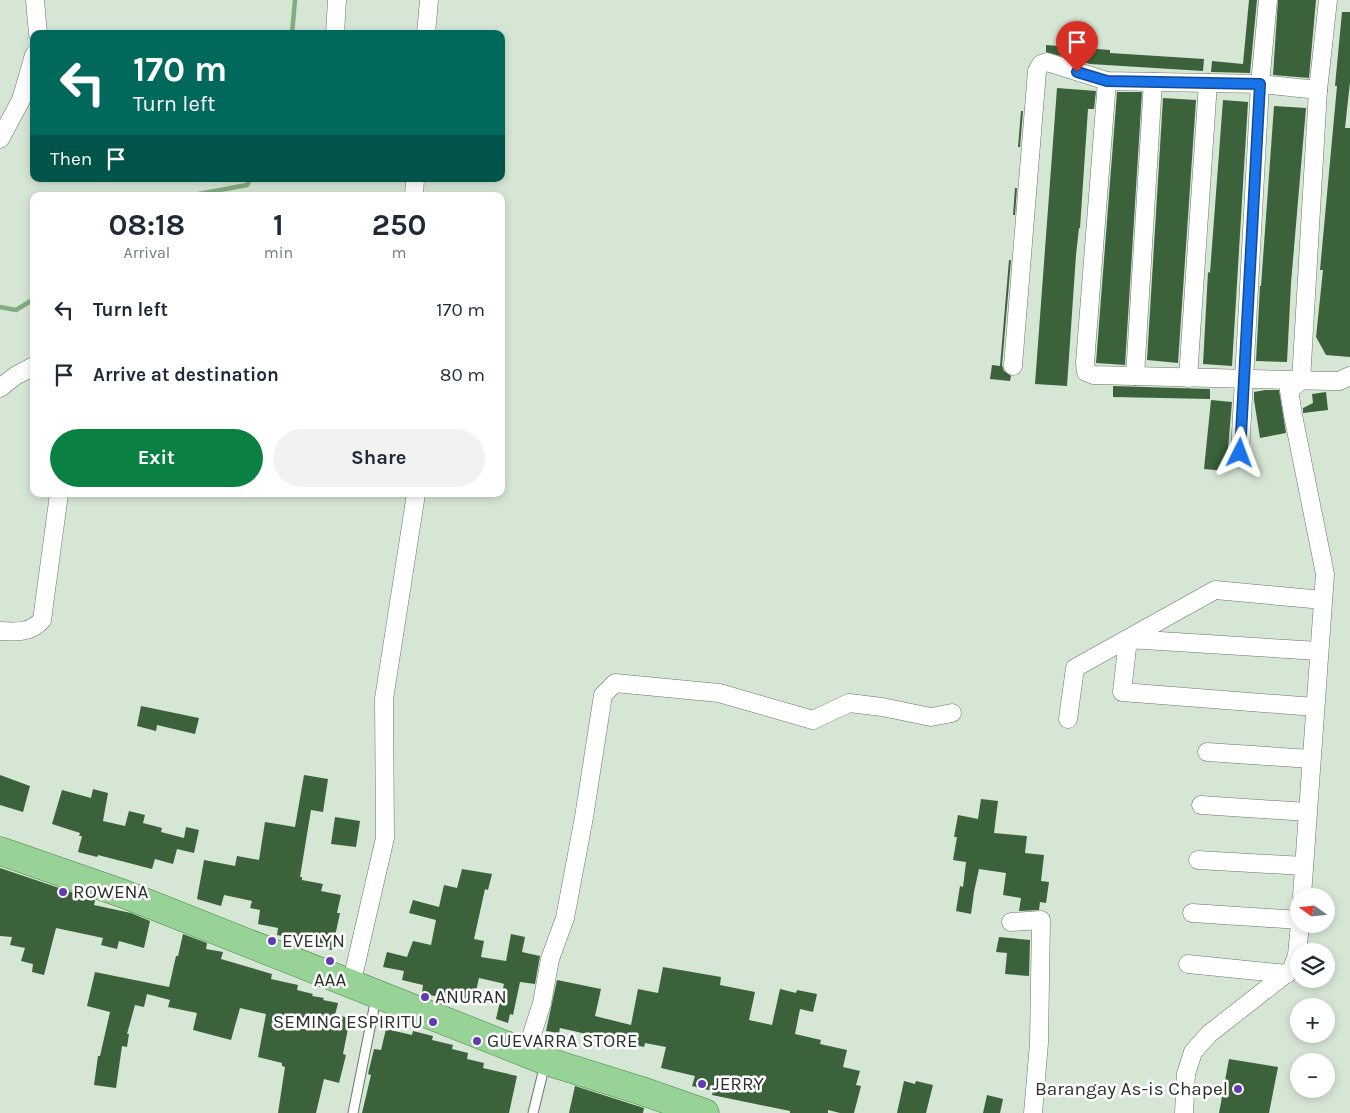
<!DOCTYPE html>
<meta charset="utf-8">
<style>
body{margin:0;font-family:Karla,sans-serif;background:#f2f2f3;color:#1f2937;height:100vh;display:flex;flex-direction:column;font-size:19px;white-space:nowrap}
*{box-sizing:border-box;margin:0}
p{font-size:16px;color:#747a83}
.icon{flex:none;width:28px;height:28px;fill:none;stroke:currentColor;stroke-width:2;stroke-linecap:round;stroke-linejoin:round}
.map{position:relative;flex:1;overflow:hidden}
.details{position:absolute;left:30px;top:192px;width:475px;height:305px;display:flex;flex-direction:column;background:#fff;border-radius:10px;box-shadow:0 2px 8px #0003}
.details>*{flex:none}
.guide{position:absolute;left:30px;top:30px;width:475px;height:152px;border-radius:10px;box-shadow:0 2px 8px #0003;background:#00695c;color:#fff;overflow:hidden}
.needle{width:32px;rotate:285deg}
.fabs{position:absolute;left:1290px;top:888px;display:grid;gap:10px}
.fabs a{display:grid;place-items:center;width:45px;height:45px;border-radius:50%;background:#fff;box-shadow:0 2px 8px #0003;font-size:25px}
.pin{position:absolute;display:grid;place-items:center;width:42px;height:42px;color:#fff;margin:-51px -21px;border-radius:50% 50% 50% 0;rotate:-45deg;box-shadow:0 0 5px #0007}
.pin .icon{rotate:45deg}
.me{position:absolute;width:55px;margin:-28px;rotate:3deg;stroke-linejoin:round;filter:drop-shadow(0 0 4px #0008)}
.turn{display:flex;align-items:center;gap:18px;height:105px;padding:0 20px;font-size:22px}
.turn .icon{width:65px;height:65px;stroke-width:2.5}
.turn b{display:block;font-size:35px;line-height:42px}
.then{display:flex;align-items:center;height:48px;padding:0 20px;background:#0003;gap:10px;font-size:19px}
.eta{display:flex;justify-content:space-evenly;align-items:center;height:85px;text-align:center}
.eta b{font-size:30px;font-weight:700;line-height:35px}
.cta{display:flex;gap:10px;margin-top:auto;padding:10px 20px}
.cta a{flex:1;height:58px;border-radius:30px;background:#0b8043;color:#fff;font-size:20px;font-weight:700;line-height:58px;text-align:center}
.cta a+a{background:#f2f2f3;color:#1f2937}
ul{padding:0;list-style:none}
li{display:flex;align-items:center;gap:15px;height:65px;padding:0 20px}
li div{flex:1}
li b{display:block;font-size:19px}
li em{font-style:normal}
.map>svg:first-child{display:block}
.lines{fill:none;stroke-linecap:round;stroke-linejoin:round}
.stream{stroke:#82ac80;stroke-width:4.5}
.building{fill:#3b623a}
.service-casing{stroke:#697668;stroke-width:11}
.minor-casing{stroke:#697668;stroke-width:19}
.primary-casing{stroke:#458743;stroke-width:29}
.service{stroke:#fff;stroke-width:9}
.minor{stroke:#fff;stroke-width:18}
.primary{stroke:#97d396;stroke-width:28}
.route-casing{stroke:#114b97;stroke-width:12}
.route{stroke:#1a73e8;stroke-width:9}
.poi-dot{fill:#623ab2;stroke:#fff;stroke-width:2}
.labels{text-anchor:middle;dominant-baseline:central;stroke-width:5;stroke-linejoin:round;paint-order:stroke}
.poi-label{font-size:19px;fill:#2c322b;stroke:#fff;text-anchor:start}
</style>
<div class="map">
<svg width="1350" height="1113" viewBox="0 0 1350 1113">
<rect width="100%" height="100%" fill="#d6e6d5"/>
<g class="lines">
<!-- stream -->
<g class="stream">
<path d="M292,34L295,0"/>
<path d="M188,196L247,185L250,179"/>
<path d="M0,307L16,310L34,299"/>
</g>
</g>
<!-- building -->
<g class="building">
<path d="M1249,0H1257L1250,73L1211,72L1212,61L1243,64Z"/>
<path d="M1278,0H1316L1309,78L1273,75Z"/>
<path d="M1342,12H1350V82L1345,128H1350V357L1326,355L1316,337L1323,270H1320L1337,86H1335Z"/>
<path d="M1046,45L1110,50V53L1204,59L1203,71L1090,64L1046,52Z"/>
<path d="M1057,88L1096,91L1094,109H1088L1080,228H1079L1076,255L1067,386L1035,384Z"/>
<path d="M1117,92H1142L1125,365L1096,363Z"/>
<path d="M1163,98L1196,100L1178,363L1147,360Z"/>
<path d="M1223,100L1248,102L1232,366L1203,364L1208,272L1210,273Z"/>
<path d="M1274,106L1306,108L1291,283L1287,362L1256,361L1260,286H1261Z"/>
<path d="M1021,111H1023L1020,147H1018Z"/>
<path d="M1015,188H1017L1015,215H1013Z"/>
<path d="M1009,260H1011L1002,365L1004,371L1011,376L1010,381L990,379L992,365L1000,366Z"/>
<path d="M1113,386L1210,389V399L1113,397Z"/>
<path d="M1265,390H1279L1286,433L1260,438L1254,400V392Z"/>
<path d="M1326,392L1328,410L1303,413V408L1313,403L1312,394Z"/>
<path d="M1211,400L1232,402L1226,471L1204,469Z"/>
<path d="M141,706L199,718L195,734L157,725L156,731L137,726Z"/>
<path d="M0,775L30,786L23,812L0,805Z"/>
<path d="M304,775L328,779L323,812L311,810L300,877H302V880L323,884L321,891L341,895L337,913H340L332,950L312,946V942L277,935L278,928L258,924L260,910L250,908L252,901L224,895L221,906L197,899L204,860L235,866L237,856L259,860L265,822L295,827Z"/>
<path d="M93,789L108,793L103,821L125,826L129,811L145,815L143,823L162,828L161,832L184,838L186,827L199,830L194,853L177,849L173,864L155,859L152,869L98,855L97,857L78,852L82,836H79L80,833L52,824L62,790L91,798Z"/>
<path d="M981,799L998,801L994,833L1027,836L1025,853L1044,855L1041,881L1049,882L1046,903L1040,902L1039,910L1019,911L1021,898L1003,895L1006,873L979,869L974,892L971,914L956,911L960,886L963,887L966,862L953,860L957,837H954L958,815L978,819Z"/>
<path d="M335,817L360,821L356,847L331,844Z"/>
<path d="M0,868L95,900L94,905L131,913L150,921L144,948L119,941L117,949L101,945L103,938L56,928L44,975L32,972L33,964L21,961L25,948L10,945L12,937L0,936Z"/>
<path d="M462,869L492,874L488,890L485,889L474,939L484,941L481,957L506,961L511,934L525,937L522,952L540,956L535,984L520,982L513,1015L510,1014L508,1023L496,1019L504,984L501,983L479,978L474,1000L448,995L447,999L422,993L423,985L402,980L404,971L383,967L387,952L407,957L413,941L431,945L436,920L409,913L413,900L439,907L444,885L457,888Z"/>
<path d="M183,934L207,943L206,949L223,952L221,959L272,974L271,979L298,985L297,990L313,994L312,996L324,998L323,1000L338,1003L335,1015L350,1018L343,1054L346,1055L339,1083L324,1079L316,1113H278L285,1067L282,1066V1063L258,1057L266,1014L240,1008L231,1040L193,1030L197,1013L168,1007L170,1000L147,994L144,1007L135,1005L127,1034H129L127,1047L122,1046L116,1088L94,1085L98,1056H100L110,1012L87,1006L95,972L169,987L176,956H178Z"/>
<path d="M999,937L1030,940L1029,976L1005,974L1007,953L996,952Z"/>
<path d="M663,967L721,977L720,985L755,992L749,1020L772,1025L780,989L796,993L797,990L817,994L813,1012L800,1009L795,1034L821,1040L820,1044L847,1050L843,1067L860,1071L856,1085L861,1086L854,1113H840L828,1110V1113H790V1111L712,1095L713,1091L692,1086L695,1076L661,1068L666,1047L645,1043L644,1047L560,1028L559,1033L546,1031L557,980L601,989L595,1016L631,1025L638,989L658,993Z"/>
<path d="M386,1029L412,1035L413,1031L433,1036L432,1040L453,1045L452,1049L468,1053L467,1059L484,1063L483,1068L517,1076L509,1113H362L371,1075L368,1074L374,1049L381,1050Z"/>
<path d="M1229,1059L1278,1067L1269,1113H1219Z"/>
<path d="M904,1081L915,1084L916,1081L933,1085L926,1113H897Z"/>
<path d="M575,1086L644,1108L643,1113H569Z"/>
<path d="M987,1095L1003,1099L1000,1113H983Z"/>
</g>
<g class="lines">
<defs>
<g id="service">
<path d="M353,1113L376,998"/>
<path d="M533,1113L545,1064"/>
</g>
<g id="minor">
<path d="M35,0L38,34"/>
<path d="M335,34L337,0"/>
<path d="M426,34L429,0"/>
<path d="M1107,81L1085,363L1086,372L1094,375L1331,381H1339L1350,376"/>
<path d="M0,139L21,100L34,55"/>
<path d="M414,196L415,179"/>
<path d="M1013,366L1037,71L1041,64L1047,62L1107,81L1260,84L1318,90"/>
<path d="M1135,376L1153,82"/>
<path d="M1188,378L1208,83"/>
<path d="M0,388L15,376L34,366"/>
<path d="M1240,453L1260,84L1268,0"/>
<path d="M0,631C16,632 31,633 42,620L59,494"/>
<path d="M1315,707L1122,692L1128,639L1319,651"/>
<path d="M1068,719L1075,668L1215,590L1323,600"/>
<path d="M1207,752L1311,759"/>
<path d="M1201,805L1307,812"/>
<path d="M1198,860L1304,866"/>
<path d="M1302,896L1325,574L1293,415L1289,390L1301,381L1318,90L1328,0"/>
<path d="M1192,913L1299,920"/>
<path d="M1011,922L1041,920L1039,1043L1033,1113"/>
<path d="M1188,964L1287,974"/>
<path d="M351,985L385,838L384,699L416,494"/>
<path d="M526,1053L542,1003L550,959L565,918L584,817L603,695L615,683L719,693L813,720L849,703L882,707L931,717L952,713"/>
<path d="M1184,1113L1186,1074L1193,1052L1209,1034L1292,969L1297,955L1300,924"/>
</g>
<path id="primary" d="M0,851L124,894L546,1061L639,1090L705,1113"/>
</defs>
<!-- service casing -->
<use href="#service" class="service-casing"/>
<!-- minor casing -->
<use href="#minor" class="minor-casing"/>
<!-- primary casing -->
<use href="#primary" class="primary-casing"/>
<!-- service -->
<use href="#service" class="service"/>
<!-- minor -->
<use href="#minor" class="minor"/>
<!-- primary -->
<use href="#primary" class="primary"/>
</g>
<g class="lines">
<defs>
<path id="route" d="M1077,72L1107,81L1260,84L1240,453"/>
</defs>
<!-- route casing -->
<use href="#route" class="route-casing"/>
<!-- route -->
<use href="#route" class="route"/>
</g>
<!-- markers -->
<g class="poi-dot">
<circle cx="63" cy="892" r="5"/>
<circle cx="272" cy="941" r="5"/>
<circle cx="330" cy="961" r="5"/>
<circle cx="425" cy="997" r="5"/>
<circle cx="433" cy="1022" r="5"/>
<circle cx="477" cy="1041" r="5"/>
<circle cx="702" cy="1084" r="5"/>
<circle cx="1238" cy="1089" r="5"/>
</g>
<g class="labels">
<!-- poi labels -->
<g class="poi-label">
<text x="73" y="892">ROWENA</text>
<text x="282" y="941">EVELYN</text>
<text x="330" y="980" text-anchor="middle">AAA</text>
<text x="435" y="997">ANURAN</text>
<text x="423" y="1022" text-anchor="end">SEMING ESPIRITU</text>
<text x="487" y="1041">GUEVARRA STORE</text>
<text x="712" y="1084">JERRY</text>
<text x="1228" y="1089" text-anchor="end">Barangay As-is Chapel</text>
</g>
</g>
</svg>
<div class="fabs">
<a><svg class="needle" viewBox="-14 -14 28 28"><path d="M0-13l5 13h-10z" fill="#e53935"/><path d="M0 13l5-13h-10z" fill="#747a83"/></svg></a>
<a><svg class="icon" aria-label="layers" viewBox="0 0 24 24"><path d="M12 4l9 5-9 5-9-5zM3 14l9 5 9-5"/></svg></a>
<a>+</a>
<a>−</a>
</div>
<div class="pin" style="left:1077px;top:72px;background:#d93025"><svg class="icon" aria-label="arrive" viewBox="0 0 24 24"><path d="M6 21V4h12l-3 4 3 4H6"/></svg></div>
<svg class="me" style="left:1240px;top:453px" viewBox="-20 -20 40 40"><path d="M0-17L14 15 0 8-14 15z" fill="#1a73e8" stroke="#fff" stroke-width="4"/></svg>
<div class="guide">
<div class="turn"><svg class="icon" aria-label="left" viewBox="0 0 24 24"><path d="M17 20v-9H6M10 6l-5 5 5 5"/></svg><div><b>170 m</b>Turn left</div></div>
<div class="then">Then<svg class="icon" aria-label="arrive" viewBox="0 0 24 24"><path d="M6 21V4h12l-3 4 3 4H6"/></svg></div>
</div>
<section class="details">
<div class="eta">
<div><b>08:18</b><p>Arrival</p></div>
<div><b>1</b><p>min</p></div>
<div><b>250</b><p>m</p></div>
</div>
<ul>
<li><svg class="icon" aria-label="left" viewBox="0 0 24 24"><path d="M17 20v-9H6M10 6l-5 5 5 5"/></svg><div><b>Turn left</b></div><em>170 m</em></li>
<li><svg class="icon" aria-label="arrive" viewBox="0 0 24 24"><path d="M6 21V4h12l-3 4 3 4H6"/></svg><div><b>Arrive at destination</b></div><em>80 m</em></li>
</ul>
<div class="cta"><a>Exit</a><a>Share</a></div>
</section>
</div>
